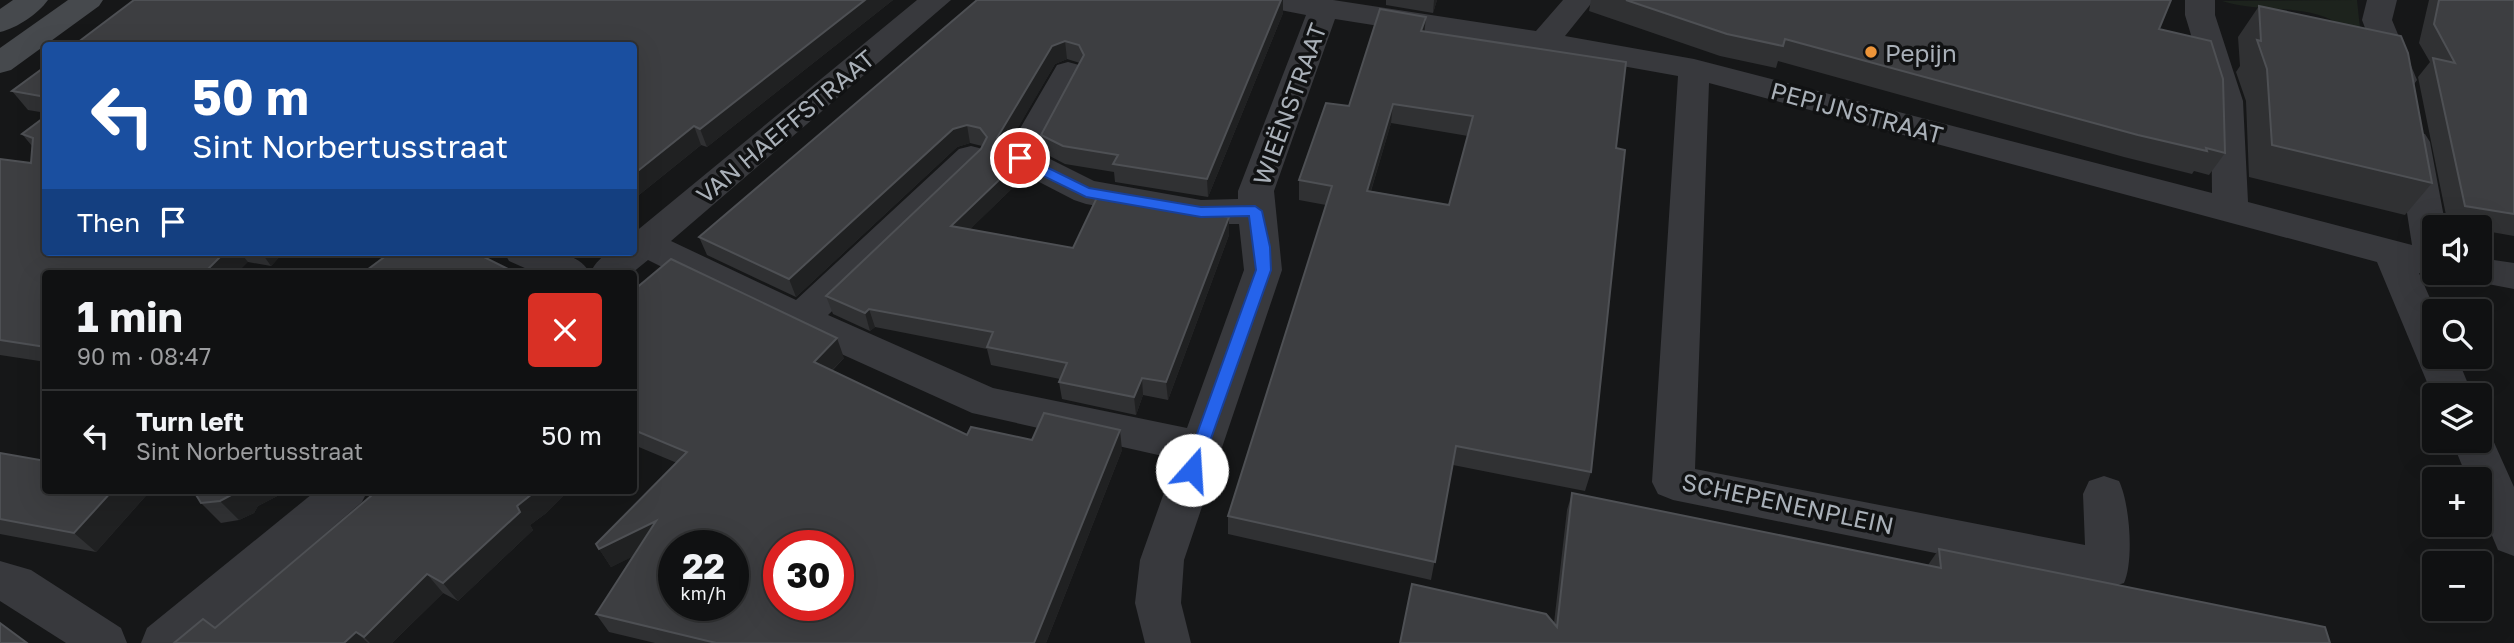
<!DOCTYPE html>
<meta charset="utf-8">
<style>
body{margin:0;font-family:"Golos Text",sans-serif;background:#191a1b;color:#f1f3f6;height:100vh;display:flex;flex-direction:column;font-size:26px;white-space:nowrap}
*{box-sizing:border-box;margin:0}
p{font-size:23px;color:#9c9d9f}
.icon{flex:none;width:38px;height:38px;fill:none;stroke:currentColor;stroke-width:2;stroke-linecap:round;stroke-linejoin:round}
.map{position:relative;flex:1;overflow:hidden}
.panel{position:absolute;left:42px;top:270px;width:595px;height:224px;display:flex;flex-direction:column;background:#101112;border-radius:7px;box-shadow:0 7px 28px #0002,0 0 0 2px #303132}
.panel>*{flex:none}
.guide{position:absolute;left:42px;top:42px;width:595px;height:214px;border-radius:7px;box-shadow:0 7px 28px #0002,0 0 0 2px #303132;background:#1a4fa0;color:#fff;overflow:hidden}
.fabs{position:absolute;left:2422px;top:215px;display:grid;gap:14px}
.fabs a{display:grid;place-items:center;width:70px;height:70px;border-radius:7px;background:#101112;box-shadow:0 7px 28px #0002,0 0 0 2px #303132;font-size:35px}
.speed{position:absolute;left:658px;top:530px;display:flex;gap:14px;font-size:35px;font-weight:700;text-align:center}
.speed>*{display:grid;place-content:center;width:91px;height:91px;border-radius:50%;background:#101112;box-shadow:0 7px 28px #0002,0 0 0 2px #303132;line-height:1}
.speed small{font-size:18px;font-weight:400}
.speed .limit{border:10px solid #d22;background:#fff;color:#111}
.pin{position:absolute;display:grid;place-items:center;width:60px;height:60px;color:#fff;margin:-30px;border:4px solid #fff;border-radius:50%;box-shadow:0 2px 7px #0007}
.me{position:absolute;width:77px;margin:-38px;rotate:19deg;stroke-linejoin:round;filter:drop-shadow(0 0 5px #0008)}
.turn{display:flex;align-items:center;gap:24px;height:147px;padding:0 35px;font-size:32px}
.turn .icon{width:91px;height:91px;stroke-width:2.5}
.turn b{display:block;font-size:49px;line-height:60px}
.then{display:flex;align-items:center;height:66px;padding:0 35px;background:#0003;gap:14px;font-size:26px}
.round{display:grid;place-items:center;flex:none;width:74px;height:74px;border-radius:7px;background:#191a1b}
.overview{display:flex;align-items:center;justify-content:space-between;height:119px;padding:0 35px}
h1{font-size:42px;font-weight:700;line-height:52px}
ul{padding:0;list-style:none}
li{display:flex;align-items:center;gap:21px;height:91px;padding:0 35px;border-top:2px solid #303132}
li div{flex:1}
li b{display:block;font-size:26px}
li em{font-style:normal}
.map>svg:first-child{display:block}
.green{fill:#1d231d}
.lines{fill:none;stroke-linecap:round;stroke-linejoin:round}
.street{fill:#38393d;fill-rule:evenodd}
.secondary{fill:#46494d;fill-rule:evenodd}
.wall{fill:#303133;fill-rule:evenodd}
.shaded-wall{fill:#202122}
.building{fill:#3d3e41;stroke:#4e5054;stroke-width:2;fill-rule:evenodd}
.route{fill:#2563eb;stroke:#184099;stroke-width:2}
.poi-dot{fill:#ee9539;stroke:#111213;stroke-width:2.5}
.labels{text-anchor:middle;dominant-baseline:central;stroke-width:7;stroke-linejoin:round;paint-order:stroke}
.poi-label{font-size:24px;fill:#a9b0b8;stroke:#111213;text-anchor:start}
.street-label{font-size:24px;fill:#a9b0b8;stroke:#111213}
</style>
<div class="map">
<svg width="2514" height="643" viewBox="0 0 2514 643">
<rect width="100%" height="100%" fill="#161718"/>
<!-- green -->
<path class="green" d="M2357,0L2360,28L2347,30C2312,0 2264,15 2222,1Z"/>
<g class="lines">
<!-- street -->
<g class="street">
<path d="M917,0H951L671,241L796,300L959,149L971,146L983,149L988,157L983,165L828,315L993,388L1187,428L1244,270L1239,224H1201L1086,204L1074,200L1008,166L1003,158L1057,65L1068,62L1079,65L1084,72L1040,154L1094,181L1201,200L1238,199V191L1306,15L1260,6L1256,0H1333L1536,31L1563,0H1594L1565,36L1694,59L2212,193L2211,101L2185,15V0H2215V15L2243,101L2248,202L2412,245L2396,142L2401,134L2413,131L2425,134L2430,142L2446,228H2434V273H2447L2434,277L2419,273L2436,312L2434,357H2457L2473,396H2434V399L2377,262L1709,83L1695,469L2085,545L2083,494L2089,481L2104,476L2119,481C2130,504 2134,561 2124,583L2108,588L1673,500L1658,494L1652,482L1678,76L1544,52L1335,19L1274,191L1282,270L1184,560L1181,603L1191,643H1145L1135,603L1140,560L1176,459L972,413L786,329L648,260L632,273H536L509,261L504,252C531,252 574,245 590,273C602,251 611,252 634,252V233Z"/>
<path d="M2367,0H2397L2392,20L2417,80L2412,87L2401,90L2390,87L2385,80L2362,20Z"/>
<path d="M2480,258L2514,263V289L2467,280L2463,273H2480Z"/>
<path d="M2480,427L2488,429L2514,487V556L2498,550L2480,507V480H2468L2452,441H2480Z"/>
<path d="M317,490H368L362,502L198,643H141L147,628Z"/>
<path d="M0,561L31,570L121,628L127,643H66L0,601Z"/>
</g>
<!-- secondary -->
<g class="secondary">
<path d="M13,0H48C38,14 17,28 0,32V9Z"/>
<path d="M68,0H103L99,6L11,70L0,73V48Z"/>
</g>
</g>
<!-- wall -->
<g class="wall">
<path d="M134,0H893L707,147L701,145L634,199V46Z"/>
<path d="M977,0H1283V13L1208,197L1115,182L1114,172L1065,164L1044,153L1041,135L1080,63L1067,59L1055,64L1004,151L1021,159L1024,177L970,229L1073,248L1196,208V211L1229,217V235L1168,400L1143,395L1136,415L1062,399L1059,382L1060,379L991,365L987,349L875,327L870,331L833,314L826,296L981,149L982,146L970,143L957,147L796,297L707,255L699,237Z"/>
<path d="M1386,0H1437L1433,13L1386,5Z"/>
<path d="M1591,0H2171L2159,29L2225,153L2209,175L2194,171L2192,174L2124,157L1778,61L1776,68L1720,56L1589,11Z"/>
<path d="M2429,0H2514V236L2480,230V228H2465L2448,225L2418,77L2430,62L2419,43Z"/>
<path d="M2259,6L2432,183L2405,215L2249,177L2246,101L2236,72L2240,66L2238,37Z"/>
<path d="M1425,32L1616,148L1591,472L1585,491L1453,465L1431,580L1228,534V516L1326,205L1299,200V180ZM1391,123L1468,136L1449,205L1371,191Z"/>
<path d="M46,66V113L28,110L12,91Z"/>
<path d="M46,116V252H284L271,266L248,262L46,273V362L0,355V159L31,163L32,146L22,134Z"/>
<path d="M634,290L844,358L832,371L967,435L1032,440L1122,450L1046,643H655L609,632L596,614L633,556L611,567L596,544L677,463L634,445Z"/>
<path d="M0,453L46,490H151L96,552L0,534Z"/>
<path d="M378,490H569L545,514L530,525L533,530L458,601L443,593L392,643H174L215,628Z"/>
<path d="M287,491L258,506L254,513L239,520L221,523L201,503Z"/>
<path d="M1572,493L1928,565L1939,549L2325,627L1400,643L1554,623L1567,510Z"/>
</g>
<!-- shaded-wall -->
<g class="shaded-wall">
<path d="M865,0H893L707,147L700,129Z"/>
<path d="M1281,0H1283V13L1208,197L1207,179Z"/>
<path d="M1434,0H1437L1433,13Z"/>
<path d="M1426,17L1424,36L1421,31Z"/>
<path d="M1065,41L1067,59L1055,64L1001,157L997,138L1052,46Z"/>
<path d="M1393,104L1391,123L1365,210L1367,191Z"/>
<path d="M967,125L970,143L957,147L796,297L789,279L953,129Z"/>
<path d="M694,126L701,145L634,199V174Z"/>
<path d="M1021,159L1024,177L955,244L951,226Z"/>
<path d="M1229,217V235L1168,400L1166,382Z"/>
<path d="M225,252H240L248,262L237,273H204Z"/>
<path d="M261,252H284L271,266Z"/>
<path d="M869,309L875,327L870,331L865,313Z"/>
<path d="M837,338L844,358L821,381L814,362Z"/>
<path d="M1142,378L1143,395L1136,415L1134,397Z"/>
<path d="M1120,430L1122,450L1046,643H1034Z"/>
<path d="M113,490H151L96,552L74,533Z"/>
<path d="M237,490H287V491L258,506L254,513L239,520L220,501Z"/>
<path d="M537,490H569L545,514L530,525L533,530L458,601L443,583L517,506Z"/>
<path d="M656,521L667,540L611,567L599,549Z"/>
<path d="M427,574L443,593L392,643H370L364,637Z"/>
<path d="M356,632L368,643H344Z"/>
</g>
<!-- building -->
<g class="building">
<path d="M134,0H865L700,129L694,126L634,174V46H73Z"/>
<path d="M977,0H1281L1207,179L1113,164L1118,155L1063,146L1041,135L1084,55L1079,45L1065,41L1052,46L997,138L1003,150L1021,159L951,226L1073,248L1100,191L1196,208L1194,211L1229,217L1166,382L1142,378L1134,397L1059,382L1067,363L987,347L993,332L869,309L865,313L826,296L981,149L987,137L980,128L967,125L953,129L789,279L699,237Z"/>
<path d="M1626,0H2171L2159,29L2211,41L2223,79L2225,153L2206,148L2207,151L2138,135L1785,39L1783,46L1727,34Z"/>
<path d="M2439,0H2514V214L2465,206L2433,58L2455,63L2434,24Z"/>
<path d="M2259,6L2401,36L2408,53L2432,183L2272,145L2267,69L2257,40L2261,41Z"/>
<path d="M1380,9L1426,17L1421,31L1626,62L1616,148L1625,150L1591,472L1456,446L1435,562L1228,516L1332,186L1299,180L1326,103L1349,106ZM1393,104L1473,116L1449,205L1367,191Z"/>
<path d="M46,66V97L12,91Z"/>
<path d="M46,116V252H225L204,273H46V347L0,340V159L31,163L33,138L22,134Z"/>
<path d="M391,252H474L508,269L503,273H363Z"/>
<path d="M671,259L837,338L814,362L967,435L971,427L1032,440L1044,413L1120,430L1034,643H716L596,614L656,521L599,549L596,544L687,452L634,430V290ZM674,546H733V606H674ZM779,546H838V606H779Z"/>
<path d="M0,453L46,461V490H113L74,533L0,519Z"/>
<path d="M193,490H237L235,493L220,501L201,503Z"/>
<path d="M378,490H537L517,506L520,512L443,583L427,574L364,637L356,632L344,643H174L203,619L215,628Z"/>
<path d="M1572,493L1941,568L1939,549L2325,627L2330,643H1400L1412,584L1546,614L1557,627Z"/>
<path d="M0,623L27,643H0Z"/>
</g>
<!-- route -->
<path class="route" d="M1020,154L1089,188L1201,207L1255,206L1262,211L1270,247L1271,270L1198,475H1186L1184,470L1256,270L1249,216L1201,217L1086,197L1015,162V155Z"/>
<!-- markers -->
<circle class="poi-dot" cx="1871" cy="52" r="7"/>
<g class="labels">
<!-- poi labels -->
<g class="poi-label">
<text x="1885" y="52">Pepijn</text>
</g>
<!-- street labels -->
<g class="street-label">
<text transform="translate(1289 104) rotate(-70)">WIEËNSTRAAT</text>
<text transform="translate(1857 112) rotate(15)">PEPIJNSTRAAT</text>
<text transform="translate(785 126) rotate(-40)">VAN HAEFFSTRAAT</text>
<text transform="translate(1788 503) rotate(12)">SCHEPENENPLEIN</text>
</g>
</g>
</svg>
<div class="fabs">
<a><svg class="icon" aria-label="sound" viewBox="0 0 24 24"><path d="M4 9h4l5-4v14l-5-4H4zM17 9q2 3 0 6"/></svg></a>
<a><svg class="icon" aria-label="search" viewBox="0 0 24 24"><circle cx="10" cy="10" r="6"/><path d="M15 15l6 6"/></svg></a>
<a><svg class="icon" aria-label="layers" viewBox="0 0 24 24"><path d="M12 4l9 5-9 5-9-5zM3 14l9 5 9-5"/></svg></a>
<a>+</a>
<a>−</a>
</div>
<div class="speed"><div>22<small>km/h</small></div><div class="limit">30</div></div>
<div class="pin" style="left:1020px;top:158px;background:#d93025"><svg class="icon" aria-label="arrive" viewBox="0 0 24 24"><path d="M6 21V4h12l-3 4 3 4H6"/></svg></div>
<svg class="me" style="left:1192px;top:470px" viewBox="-20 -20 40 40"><circle r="19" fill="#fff"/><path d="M0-13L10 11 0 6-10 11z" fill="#2563eb"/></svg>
<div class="guide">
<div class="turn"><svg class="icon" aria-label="left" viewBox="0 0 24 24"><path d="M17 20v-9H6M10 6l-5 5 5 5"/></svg><div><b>50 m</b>Sint Norbertusstraat</div></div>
<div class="then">Then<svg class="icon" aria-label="arrive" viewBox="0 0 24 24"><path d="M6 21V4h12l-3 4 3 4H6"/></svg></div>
</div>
<section class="panel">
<div class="overview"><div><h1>1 min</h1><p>90 m · 08:47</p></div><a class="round" style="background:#d93025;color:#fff"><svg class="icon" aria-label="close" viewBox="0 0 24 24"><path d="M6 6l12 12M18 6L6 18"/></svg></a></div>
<ul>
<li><svg class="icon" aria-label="left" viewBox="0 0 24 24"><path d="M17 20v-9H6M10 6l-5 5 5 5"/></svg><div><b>Turn left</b><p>Sint Norbertusstraat</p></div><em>50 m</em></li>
</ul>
</section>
</div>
